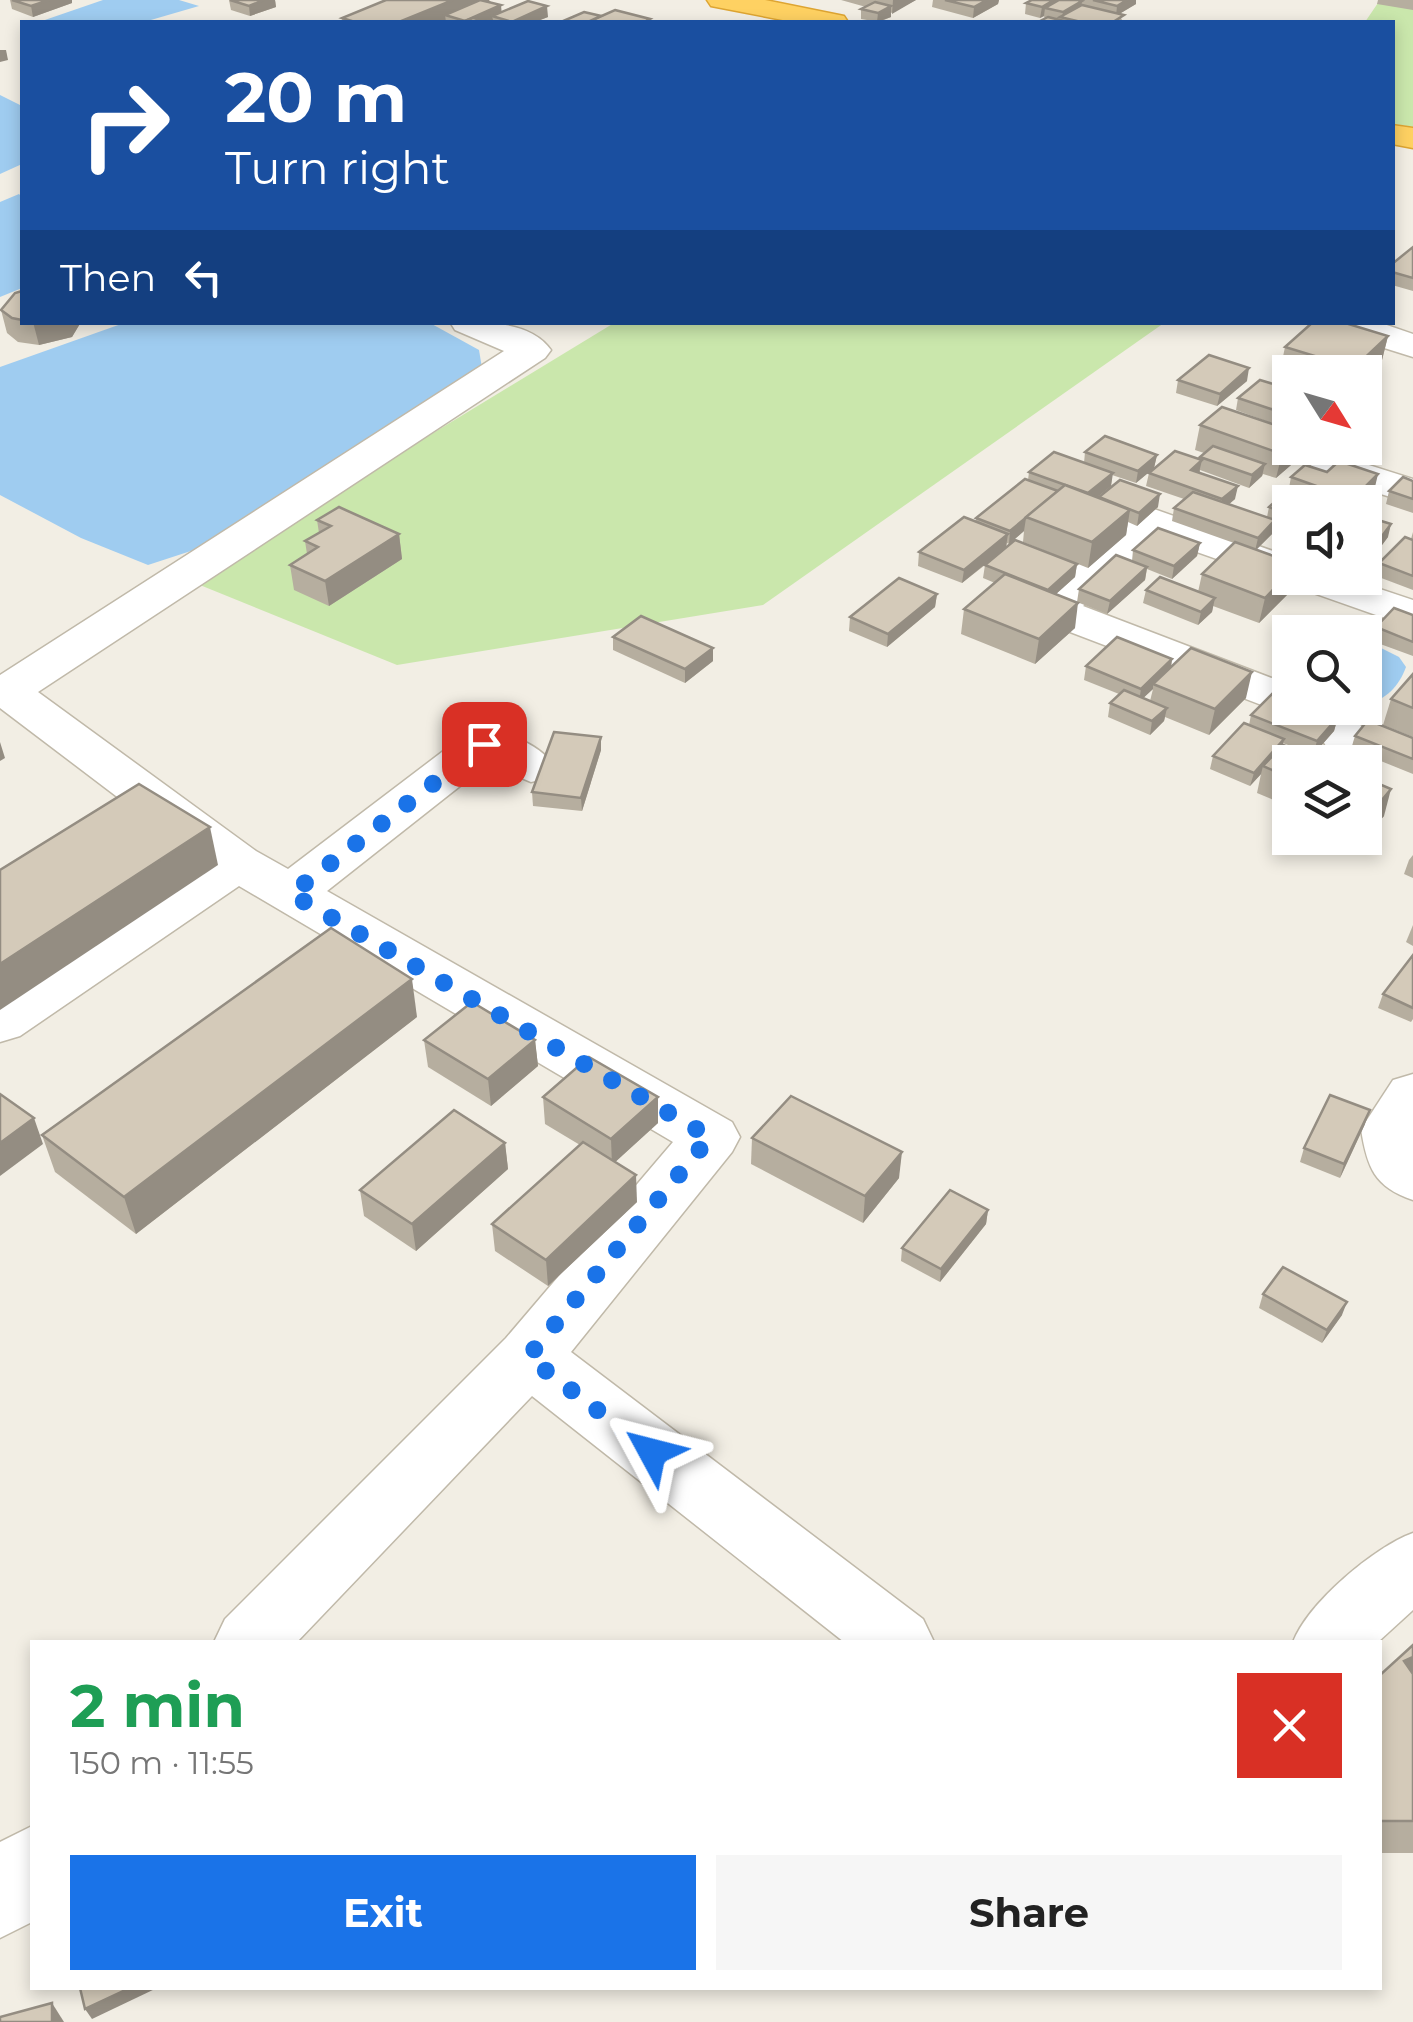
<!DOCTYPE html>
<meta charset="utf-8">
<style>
body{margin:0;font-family:Montserrat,sans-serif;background:#f6f6f6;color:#222;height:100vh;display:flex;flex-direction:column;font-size:38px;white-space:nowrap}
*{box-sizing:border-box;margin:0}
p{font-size:32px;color:#767676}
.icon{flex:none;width:55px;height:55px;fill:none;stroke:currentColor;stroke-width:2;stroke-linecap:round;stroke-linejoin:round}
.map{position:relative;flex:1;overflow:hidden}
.drawer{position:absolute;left:30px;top:1640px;width:1352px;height:350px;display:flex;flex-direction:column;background:#fff;border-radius:0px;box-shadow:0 5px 15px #0003}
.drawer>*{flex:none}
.guide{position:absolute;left:20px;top:20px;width:1375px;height:305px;border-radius:0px;box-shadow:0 5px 15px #0003;background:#1a4fa0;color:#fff;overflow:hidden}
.needle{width:65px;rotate:127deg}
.fabs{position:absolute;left:1272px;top:355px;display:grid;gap:20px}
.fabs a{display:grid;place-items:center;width:110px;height:110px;border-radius:0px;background:#fff;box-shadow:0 5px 15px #0003;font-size:50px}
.pin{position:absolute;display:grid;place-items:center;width:85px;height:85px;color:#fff;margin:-42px;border-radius:20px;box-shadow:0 5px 15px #0006}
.me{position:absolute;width:110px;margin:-55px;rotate:308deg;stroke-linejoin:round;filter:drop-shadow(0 0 8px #0008)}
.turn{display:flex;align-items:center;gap:35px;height:210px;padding:0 40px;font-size:45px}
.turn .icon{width:130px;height:130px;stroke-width:2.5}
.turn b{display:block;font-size:70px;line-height:85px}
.then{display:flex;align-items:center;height:95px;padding:0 40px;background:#0003;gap:20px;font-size:38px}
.round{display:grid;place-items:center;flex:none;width:105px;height:105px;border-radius:0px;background:#f6f6f6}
.headline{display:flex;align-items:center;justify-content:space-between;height:170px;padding:0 40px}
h1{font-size:60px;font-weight:700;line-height:75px;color:#1e9e55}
.cta{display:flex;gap:20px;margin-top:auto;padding:20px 40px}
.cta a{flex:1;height:115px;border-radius:0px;background:#1a73e8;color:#fff;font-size:40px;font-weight:700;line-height:115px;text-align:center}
.cta a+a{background:#f6f6f6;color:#222}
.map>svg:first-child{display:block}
.green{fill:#cae7ac}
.water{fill:#9fccf0}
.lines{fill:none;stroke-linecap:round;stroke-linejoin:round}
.street-casing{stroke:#c0b9a9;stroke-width:3}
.highway-casing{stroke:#dea532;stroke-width:3}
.street{fill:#fff;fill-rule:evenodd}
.highway{fill:#fed162;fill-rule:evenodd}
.wall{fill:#b6ae9f;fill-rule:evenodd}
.shaded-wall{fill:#948d82}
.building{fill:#d4cab9;stroke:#948d82;stroke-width:2.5}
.route{stroke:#1a73e8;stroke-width:18;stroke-dasharray:0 32.4}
</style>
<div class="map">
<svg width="1413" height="2022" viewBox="0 0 1413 2022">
<rect width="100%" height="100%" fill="#f2eee4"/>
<!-- green -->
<g class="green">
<path d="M1380,0H1413V127L1393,124L1392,22H1365Z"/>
<path d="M614,323H1164L763,605L397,665L190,581Z"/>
</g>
<!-- water -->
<g class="water">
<path d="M103,0H179L199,6L144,22H39Z"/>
<path d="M0,95L22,106V164L0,174Z"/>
<path d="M19,194L22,197V288L0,297V202Z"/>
<path d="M124,323H430L479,350L482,368L197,549L148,565L81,538L0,495V367Z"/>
<path d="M1365,640L1399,657L1406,667C1399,686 1386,700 1366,704Z"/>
</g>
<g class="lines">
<defs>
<g id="street">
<path d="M450,322C482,322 530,320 551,350L545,358L38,692L256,851L288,869L467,733C495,725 539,742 555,767L548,778L531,782L488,764L327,891L732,1122L740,1137L732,1152L571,1352L923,1619L934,1642H844L532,1396L297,1642H214L225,1619L506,1338L673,1142L239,886L20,1036L0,1042V995L203,862L0,708V675L504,351L455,330Z"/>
<path d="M1322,322H1378L1413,334V357L1327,330Z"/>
<path d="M1331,453L1413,479V504L1355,486L1357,502H1317L1311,465L1317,456Z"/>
<path d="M1154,509L1290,557V578H1347L1413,600V628L1160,539L1083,606L1290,685V708H1350L1375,749L1368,759H1334L1315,728L1288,715L1036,619L1030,610L1036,601L1139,513Z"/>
<path d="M1413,1074V1200C1374,1187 1367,1167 1361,1129L1393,1080Z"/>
<path d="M1413,1533V1610L1378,1642H1293C1308,1603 1374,1547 1413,1533Z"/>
<path d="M32,1826V1922L0,1938V1842Z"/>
</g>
<g id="highway">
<path d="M707,0H765L844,16L848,22H793L711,6Z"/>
<path d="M1392,125L1413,128V148L1392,144Z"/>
</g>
</defs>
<!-- street casing -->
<use href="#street" class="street-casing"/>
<!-- highway casing -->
<use href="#highway" class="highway-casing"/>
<!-- street -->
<use href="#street" class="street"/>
<!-- highway -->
<use href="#highway" class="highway"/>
</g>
<!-- wall -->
<g class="wall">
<path d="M10,0H72V3L33,17L12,9Z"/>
<path d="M229,0H275L276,7L250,16L231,10Z"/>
<path d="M386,0H489L501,12L548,17L535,22H493V20L487,22H490H342V18Z"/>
<path d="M841,0H916L891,13V17L879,22L861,19V9L866,7Z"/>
<path d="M933,0H999L998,4L973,18L932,7Z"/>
<path d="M1059,0H1136V4L1119,14L1123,22H1038L1045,19L1044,16L1040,18L1025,14L1026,3Z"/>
<path d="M1378,0H1413V10L1377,4Z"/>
<path d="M1413,247V291L1392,285V264Z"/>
<path d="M22,291V322H81L72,337L39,345L18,342L7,333L1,310Z"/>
<path d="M1388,336L1382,360L1365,377V372H1290V374L1280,371L1285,347Z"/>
<path d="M1178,380L1247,381L1217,406L1176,393Z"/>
<path d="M1290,389V409L1274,424L1236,410L1238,398Z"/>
<path d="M1200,425L1290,448H1329L1318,458L1299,451L1298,459L1276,478L1263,474L1262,476L1249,488L1200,470V473L1235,499L1229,504L1267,517L1269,507L1289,488L1291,477L1375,487L1359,502H1290V529L1275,524L1273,533L1256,550L1292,590L1259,623L1213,606L1212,612L1198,625L1143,603L1146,590L1198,592L1202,574L1234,543L1172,521L1174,508L1184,499L1146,486L1149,473L1199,460L1200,457L1204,453L1195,450Z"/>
<path d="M1085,452L1157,455L1154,468L1136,483L1112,475L1111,486L1097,497L1158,507L1137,526L1128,522L1126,535L1088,568L1023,542L1024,531L1009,544L1007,543L1006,547L1077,564L1075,577L1056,594L1075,628L1035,664L961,634L964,609L995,583L983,578L985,565L962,583L918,566L919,552L976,521V518L1028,480L1029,472L1084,463Z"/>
<path d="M1413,481V513L1386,504L1389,491Z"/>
<path d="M1365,516L1388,537L1379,549L1365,544Z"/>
<path d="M317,520L399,534L402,559L329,606L294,590L290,565L307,554L305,541L319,533Z"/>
<path d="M1413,532V590L1376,576L1379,563L1411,539Z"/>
<path d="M1200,543L1197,556L1172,579L1147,569L1145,580L1107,614L1077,602L1079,589L1132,561L1133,550Z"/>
<path d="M937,594L935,607L887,647L849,631L850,617Z"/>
<path d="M1413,615V656L1372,641L1376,627Z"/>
<path d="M613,637L713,661L685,683L613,650Z"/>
<path d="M1172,659L1171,668L1246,698L1209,735L1165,717L1164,721L1150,735L1108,717L1110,703L1119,694L1084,680L1086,666ZM1153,689L1150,701L1143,698Z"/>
<path d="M1413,674V737L1383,725L1391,699Z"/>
<path d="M1251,715L1338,717L1334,731L1313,755L1283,743L1290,762V807L1257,793L1261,774L1250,786L1210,769L1213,756L1249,725Z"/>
<path d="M1355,736L1413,738V774L1351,749Z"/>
<path d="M601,737V750L582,811L533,806L532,792Z"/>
<path d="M1365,778L1384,816L1365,837Z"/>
<path d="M1413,855V878L1404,874L1409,860Z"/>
<path d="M1413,925V946L1406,942Z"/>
<path d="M1413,955V1019L1411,1022L1378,1008L1383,994Z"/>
<path d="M417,1017L136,1234L55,1172L42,1135Z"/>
<path d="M424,1040H535L538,1066L491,1106L428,1067Z"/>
<path d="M543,1097L658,1123L615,1162L637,1202L548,1286L495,1251L492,1224L580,1145L545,1124Z"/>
<path d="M1365,1124L1340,1178L1300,1162L1304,1148Z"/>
<path d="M752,1138L899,1178L863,1223L751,1164Z"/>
<path d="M505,1143L508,1169L416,1251L364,1216L360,1190Z"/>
<path d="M988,1210L986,1224L940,1282L901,1261L902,1248Z"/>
<path d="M1263,1294L1342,1315L1322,1343L1259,1308Z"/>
<path d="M1413,1645V1853H1380V1675Z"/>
</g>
<!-- shaded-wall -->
<g class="shaded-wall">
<path d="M49,0H72V3L33,17L31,6Z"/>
<path d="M264,0H275L276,7L250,16L249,6Z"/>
<path d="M453,0H489V6L445,15L446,22H399Z"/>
<path d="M893,0H916L892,14Z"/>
<path d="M987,0H999L998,4L973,18L974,7Z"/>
<path d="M1054,0H1057L1045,8L1044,16L1040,18L1042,7Z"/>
<path d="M1127,0H1136V4L1116,16L1117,6Z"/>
<path d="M1082,1L1081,11L1062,18L1063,12Z"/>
<path d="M501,5L502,16H492L493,20L486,22L465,21Z"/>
<path d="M547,6L548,17L535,22H512Z"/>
<path d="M891,6V17L877,22L878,13Z"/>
<path d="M0,50H6L8,60L0,62Z"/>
<path d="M33,322H81L72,337L39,345Z"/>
<path d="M1388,336L1382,360L1365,377V372H1354V368Z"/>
<path d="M1249,368L1247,381L1217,406L1220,394Z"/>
<path d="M1290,399V409L1274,424L1277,411Z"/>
<path d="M1290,446V448H1300L1298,459L1276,478L1282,454Z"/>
<path d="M1321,448H1329L1318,458Z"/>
<path d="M1157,455L1154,468L1136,483L1138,471Z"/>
<path d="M1202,460L1199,473L1191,470Z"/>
<path d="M1265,464L1262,476L1249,488L1252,475Z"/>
<path d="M1113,473L1111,486L1086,506L1088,493Z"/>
<path d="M1378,474L1375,487L1359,502H1352L1353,499Z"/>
<path d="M1238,486L1235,499L1220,512L1222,499Z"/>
<path d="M1160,494L1158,507L1137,526L1139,513Z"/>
<path d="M1130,510L1126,535L1088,568L1092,542Z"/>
<path d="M1026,518L1024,531L1009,544L1010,531Z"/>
<path d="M1275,520L1273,533L1255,551L1258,538Z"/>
<path d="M1391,524L1388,537L1379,549L1382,536Z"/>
<path d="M399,534L402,559L329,606L325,581Z"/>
<path d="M1008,534L1006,547L962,583L964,570Z"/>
<path d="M1200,543L1197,556L1172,579L1174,566Z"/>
<path d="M1077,564L1075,577L1046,603L1048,590Z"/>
<path d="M1147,567L1145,580L1107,614L1110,601Z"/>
<path d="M1290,572V578H1295L1292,590L1259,623L1265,598Z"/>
<path d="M937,594L935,607L887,647L888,634Z"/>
<path d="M1215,598L1212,612L1198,625L1201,612Z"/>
<path d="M1078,603L1075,628L1035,664L1039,639Z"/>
<path d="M713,648V661L685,683V669Z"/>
<path d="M1172,659L1170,673L1153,684V689L1139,702L1141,689Z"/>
<path d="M1252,672L1246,698L1209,735L1215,709Z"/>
<path d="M1167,708L1164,721L1150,735L1152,721Z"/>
<path d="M1338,717L1334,731L1313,755L1317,741Z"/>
<path d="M601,737V750L582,811L581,798Z"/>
<path d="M1284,739L1281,752L1263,766L1261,774L1250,786L1254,773Z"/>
<path d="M0,742L5,758L0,761Z"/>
<path d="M1391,789L1384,816L1365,837L1372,812Z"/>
<path d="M210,827L218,865L0,1010V964Z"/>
<path d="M412,979L417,1017L136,1234L124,1197Z"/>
<path d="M535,1040L538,1066L491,1106L488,1079Z"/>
<path d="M658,1097V1123L612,1165L611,1139Z"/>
<path d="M1370,1110L1365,1124L1340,1178L1344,1164Z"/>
<path d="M34,1118L43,1144L0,1176V1143Z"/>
<path d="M505,1143L508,1169L416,1251L412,1224Z"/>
<path d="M902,1152L899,1178L863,1223L865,1196Z"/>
<path d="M636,1175L637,1202L548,1286L546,1260Z"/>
<path d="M988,1210L986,1224L940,1282L941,1269Z"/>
<path d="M1347,1302L1342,1315L1322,1343L1327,1330Z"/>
<path d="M1413,1657V1683L1404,1661Z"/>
<path d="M130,1988H157L92,2019L85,2009Z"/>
<path d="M52,2003L64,2022H52Z"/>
</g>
<!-- building -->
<g class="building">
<path d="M12,0H49L31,6Z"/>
<path d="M230,0H264L249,6Z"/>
<path d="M386,0H453L399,22H355L342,18Z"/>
<path d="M480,0L501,5L465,21L445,15Z"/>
<path d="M945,0H987L974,7Z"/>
<path d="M1032,0H1054L1042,7L1026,3Z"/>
<path d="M1059,0H1078L1082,1L1063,12L1045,8Z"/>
<path d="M1093,0H1127L1117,6Z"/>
<path d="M528,1L547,6L512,22L492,16Z"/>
<path d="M875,2L891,6L878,13L861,9Z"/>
<path d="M1082,5L1124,15L1113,22H1081L1060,17Z"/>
<path d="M615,10L650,19L644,22H588Z"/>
<path d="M584,12L601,16L588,22H561Z"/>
<path d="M1048,17L1068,22H1038Z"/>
<path d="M473,18L490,22H462Z"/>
<path d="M1413,247V278L1392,272V264Z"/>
<path d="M22,291V320L12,318L1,310L15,293Z"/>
<path d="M1313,322H1342L1388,336L1354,368L1285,347Z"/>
<path d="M1209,355L1249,368L1220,394L1178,380Z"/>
<path d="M1260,380L1290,389V399L1277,411L1238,398Z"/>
<path d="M1222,407L1290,430V446L1282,454L1200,425Z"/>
<path d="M1105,436L1157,455L1138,471L1085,452Z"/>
<path d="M1213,446L1265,464L1252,475L1200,457Z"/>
<path d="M1175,451L1202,460L1191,470L1238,486L1222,499L1149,473Z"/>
<path d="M1054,452L1113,473L1088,493L1029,472Z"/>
<path d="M1339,461L1378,474L1353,499L1291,477L1305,465L1327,472Z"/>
<path d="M1403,477L1413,481V499L1389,491Z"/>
<path d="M1025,479L1058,491L1010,531L976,518Z"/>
<path d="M1120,480L1160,494L1139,513L1099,497Z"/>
<path d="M1065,485L1130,510L1092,542L1026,517Z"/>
<path d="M1291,487L1327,499L1323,502H1290V515L1269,507Z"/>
<path d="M1193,492L1275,520L1258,538L1174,508Z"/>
<path d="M339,507L399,534L325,581L290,565L318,547L305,541L331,526L317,520Z"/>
<path d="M1365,516L1391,524L1382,536L1365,530Z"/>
<path d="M964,517L1008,534L964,570L919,552Z"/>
<path d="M1158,528L1200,543L1174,566L1133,550Z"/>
<path d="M1405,537L1413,540V576L1379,563Z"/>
<path d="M1015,540L1077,564L1048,590L985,565Z"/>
<path d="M1235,542L1290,562V572L1265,598L1202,574Z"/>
<path d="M1116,555L1147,567L1110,601L1079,589Z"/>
<path d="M1005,574L1078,603L1039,639L964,609Z"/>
<path d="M1160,577L1215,598L1201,612L1146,590Z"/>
<path d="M899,578L937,594L888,634L850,617Z"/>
<path d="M1394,608L1413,615V642L1376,627Z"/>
<path d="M641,616L713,648L685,669L613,637Z"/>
<path d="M1117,637L1172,659L1141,689L1086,666Z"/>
<path d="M1191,648L1252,672L1215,709L1153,684Z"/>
<path d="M1413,674V708L1391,699Z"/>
<path d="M1124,690L1167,708L1152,721L1110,703Z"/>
<path d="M1274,692L1290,698V708H1313L1338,717L1317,741L1251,715Z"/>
<path d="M1368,720L1413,738V759L1355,736Z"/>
<path d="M1244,723L1284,739L1254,773L1213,756Z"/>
<path d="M554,732L601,737L581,798L532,792Z"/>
<path d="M1283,745L1326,762H1290V778L1263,766Z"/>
<path d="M1365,778L1391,789L1372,812L1365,809Z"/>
<path d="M139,784L210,827L0,964V870Z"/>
<path d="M331,928L412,979L124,1197L42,1135Z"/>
<path d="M1413,955V1008L1383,994Z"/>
<path d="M472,1002L535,1040L488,1079L424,1040Z"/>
<path d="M589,1057L658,1097L611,1139L543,1097Z"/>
<path d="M0,1094L34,1118L0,1143Z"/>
<path d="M1330,1095L1370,1110L1344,1164L1304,1148Z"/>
<path d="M791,1096L902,1152L865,1196L752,1138Z"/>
<path d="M454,1110L505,1143L412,1224L360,1190Z"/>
<path d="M583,1142L636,1175L546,1260L492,1224Z"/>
<path d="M950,1190L988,1210L941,1269L902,1248Z"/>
<path d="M1283,1267L1347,1302L1327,1330L1263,1294Z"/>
<path d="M1413,1645V1657L1404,1661L1413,1674V1821H1380V1675Z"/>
<path d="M80,1988H130L85,2009Z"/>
<path d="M52,2003V2022H0V2017Z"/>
</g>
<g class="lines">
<!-- route -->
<path class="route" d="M484,744L291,894L710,1137L528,1357L652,1452"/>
</g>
</svg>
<div class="fabs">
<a><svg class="needle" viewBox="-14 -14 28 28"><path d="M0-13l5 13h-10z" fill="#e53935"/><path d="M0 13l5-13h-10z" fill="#767676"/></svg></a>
<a><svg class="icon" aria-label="sound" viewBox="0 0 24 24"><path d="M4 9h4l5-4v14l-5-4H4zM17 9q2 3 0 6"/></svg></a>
<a><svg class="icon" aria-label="search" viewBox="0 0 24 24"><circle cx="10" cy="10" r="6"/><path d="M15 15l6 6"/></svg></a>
<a><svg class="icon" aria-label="layers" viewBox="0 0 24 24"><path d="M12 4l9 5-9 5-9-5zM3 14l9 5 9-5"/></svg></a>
</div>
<div class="pin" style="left:484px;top:744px;background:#d93025"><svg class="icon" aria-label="arrive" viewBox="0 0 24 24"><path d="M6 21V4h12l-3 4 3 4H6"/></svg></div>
<svg class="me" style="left:652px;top:1452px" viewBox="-20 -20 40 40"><path d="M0-17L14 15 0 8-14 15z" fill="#1a73e8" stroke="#fff" stroke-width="4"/></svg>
<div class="guide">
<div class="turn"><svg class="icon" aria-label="right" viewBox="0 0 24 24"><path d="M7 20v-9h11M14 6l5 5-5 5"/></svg><div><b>20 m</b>Turn right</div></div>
<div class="then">Then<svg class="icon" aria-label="left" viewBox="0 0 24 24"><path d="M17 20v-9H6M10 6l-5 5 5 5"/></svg></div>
</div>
<section class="drawer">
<div class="headline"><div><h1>2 min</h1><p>150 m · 11:55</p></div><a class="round" style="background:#d93025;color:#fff"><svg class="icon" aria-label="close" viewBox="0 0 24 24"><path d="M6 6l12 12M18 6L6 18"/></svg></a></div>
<div class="cta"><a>Exit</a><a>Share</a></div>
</section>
</div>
